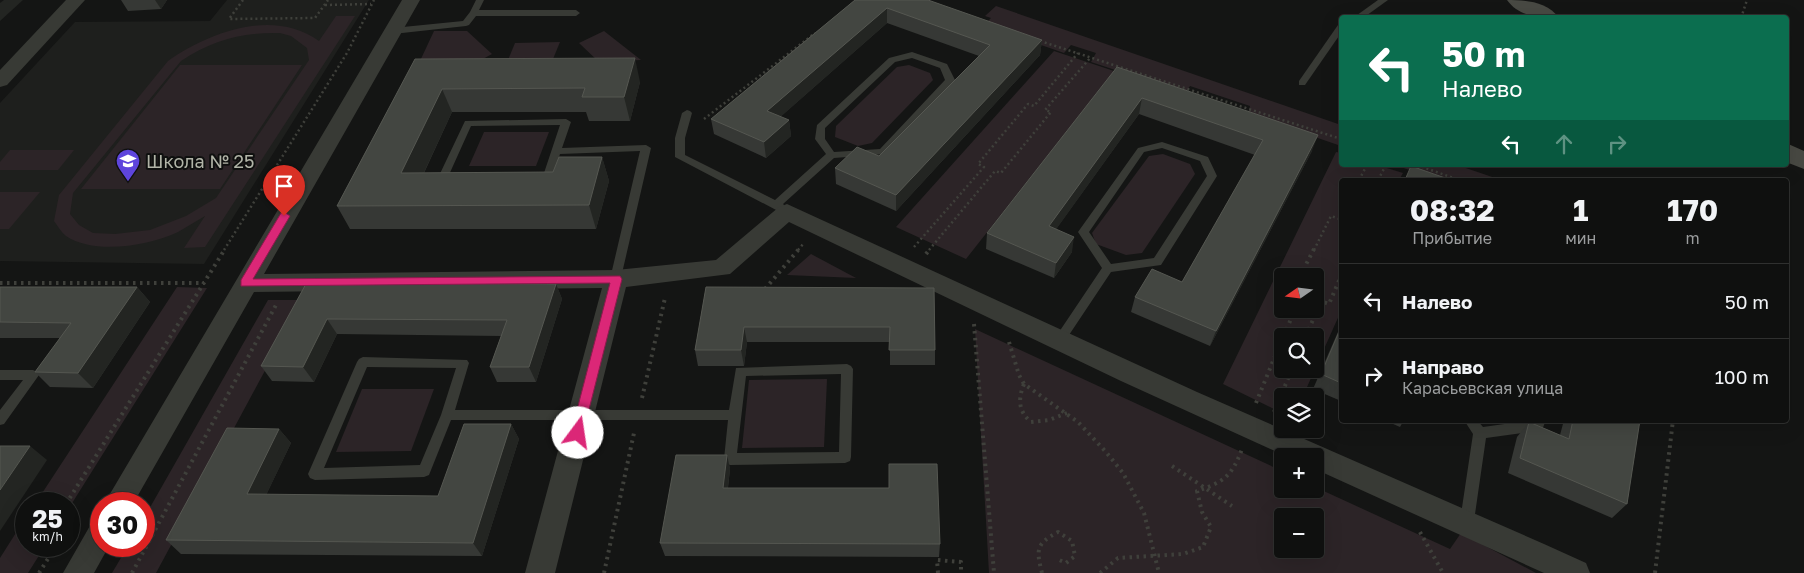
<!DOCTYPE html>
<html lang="ru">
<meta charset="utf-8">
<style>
body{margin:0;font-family:"Golos Text",sans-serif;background:#1d1e1d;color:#f1f3f6;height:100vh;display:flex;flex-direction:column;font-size:19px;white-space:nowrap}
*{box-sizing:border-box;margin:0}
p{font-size:16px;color:#9b9d9e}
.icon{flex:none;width:28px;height:28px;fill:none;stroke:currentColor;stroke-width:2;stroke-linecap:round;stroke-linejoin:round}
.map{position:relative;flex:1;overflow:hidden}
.sheet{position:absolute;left:1339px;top:178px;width:450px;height:245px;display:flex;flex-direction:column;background:#0f100f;border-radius:5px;box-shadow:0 5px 20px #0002,0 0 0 1px #2f302f}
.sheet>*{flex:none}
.guide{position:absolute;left:1339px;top:15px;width:450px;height:152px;border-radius:5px;box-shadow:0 5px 20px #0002,0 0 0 1px #2f302f;background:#0b6e4f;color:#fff;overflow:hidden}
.needle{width:32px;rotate:256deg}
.fabs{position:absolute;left:1274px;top:268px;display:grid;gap:10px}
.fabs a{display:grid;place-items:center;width:50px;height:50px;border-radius:5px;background:#0f100f;box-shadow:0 5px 20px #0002,0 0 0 1px #2f302f;font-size:25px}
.speed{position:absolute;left:15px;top:492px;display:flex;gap:10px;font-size:25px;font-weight:700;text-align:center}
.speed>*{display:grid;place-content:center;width:65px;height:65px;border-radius:50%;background:#0f100f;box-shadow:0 5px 20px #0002,0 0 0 1px #2f302f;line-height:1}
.speed small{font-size:12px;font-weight:400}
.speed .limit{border:8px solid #d22;background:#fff;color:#111}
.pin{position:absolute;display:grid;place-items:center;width:42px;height:42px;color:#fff;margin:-51px -21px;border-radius:50% 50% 50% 0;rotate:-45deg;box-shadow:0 0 5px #0007}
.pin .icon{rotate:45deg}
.me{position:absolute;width:55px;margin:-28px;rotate:14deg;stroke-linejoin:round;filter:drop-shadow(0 0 4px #0008)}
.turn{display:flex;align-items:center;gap:18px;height:105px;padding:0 20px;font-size:22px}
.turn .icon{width:65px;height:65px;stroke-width:2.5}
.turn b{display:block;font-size:35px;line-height:42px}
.lanes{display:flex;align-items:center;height:48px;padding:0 20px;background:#0003;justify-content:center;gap:25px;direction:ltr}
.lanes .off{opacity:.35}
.eta{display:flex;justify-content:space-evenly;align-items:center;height:85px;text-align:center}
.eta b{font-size:30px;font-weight:700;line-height:35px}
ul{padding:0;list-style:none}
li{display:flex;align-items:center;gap:15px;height:75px;padding:0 20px;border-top:1px solid #2f302f}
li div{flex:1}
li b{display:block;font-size:19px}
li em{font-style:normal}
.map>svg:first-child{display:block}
.built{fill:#1e1f1d}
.green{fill:#2c2427;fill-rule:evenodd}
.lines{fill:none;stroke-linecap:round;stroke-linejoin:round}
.path-far1{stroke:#3f403b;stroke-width:2.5;stroke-dasharray:2 3;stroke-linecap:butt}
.path{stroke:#3f403b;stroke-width:4;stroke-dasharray:2.5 4.5;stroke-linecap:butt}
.lane{fill:#383a35;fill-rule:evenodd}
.street{fill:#383a35;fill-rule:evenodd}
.secondary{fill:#484943;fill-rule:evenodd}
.wall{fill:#363835}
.shaded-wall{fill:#232522}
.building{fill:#434641;stroke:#555751}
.route{fill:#db2777;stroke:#8e194d}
.labels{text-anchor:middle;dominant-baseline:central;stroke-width:4;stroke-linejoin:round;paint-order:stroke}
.poi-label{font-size:18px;fill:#b1b4a7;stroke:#0f100f;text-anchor:start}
</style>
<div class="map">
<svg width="1804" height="573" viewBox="0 0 1804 573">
<rect width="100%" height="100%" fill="#141514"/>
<!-- built -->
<path class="built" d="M227,0H369L204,264L0,261V103L75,22L210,21Z"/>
<!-- green -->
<g class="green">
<path d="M996,6L1341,125V146L1248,114L1250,106L1190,86L1185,93L1091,62L1096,53L1071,45L1064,53L984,25L991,18L985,16Z"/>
<path d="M336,16H355L205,247L184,248L205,216C196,221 187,227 178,232C149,246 94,255 66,236C61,232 58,226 54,221L59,195L168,61C210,32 273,8 319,41ZM280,33L291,36L307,48L309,60L216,198L186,216L150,230L115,234L93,233L79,225L70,214L73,193L181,61C212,40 243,32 280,33Z"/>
<path d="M434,31H467L492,54L481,60L420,61Z"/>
<path d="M604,31L641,60L599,62L579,43Z"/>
<path d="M560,42L553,59L508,60L515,43Z"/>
<path d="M1054,51L1114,71L966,259L896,227Z"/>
<path d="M180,65H302L220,189H81Z"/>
<path d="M909,65L930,73L933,80L872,143L858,146L835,137L836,126L897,67Z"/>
<path d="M484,132H549L536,166H469Z"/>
<path d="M10,150H74L58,170H0V162Z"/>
<path d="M1336,152L1341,153V165H1377L1403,173L1399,180H1341V311L1303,396H1282V413L1223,384ZM1282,276H1315V309H1282ZM1315,336V369H1282V336Z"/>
<path d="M1163,154L1190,164L1195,174L1142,253L1126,255L1096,244L1092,233L1149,156Z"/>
<path d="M1395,165H1457L1501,180H1438Z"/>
<path d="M0,192H40L9,229H0Z"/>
<path d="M811,254L856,278L787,275Z"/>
<path d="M177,287L207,288L69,508V504H35Z"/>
<path d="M268,300H303L156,573H112L128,546H144V518Z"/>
<path d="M975,329L1282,471V489H1315V487L1450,549L1461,533L1536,573H989ZM1282,516H1315V549H1282Z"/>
<path d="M827,379L824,447L742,448L749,380Z"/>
<path d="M362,389H434L411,451L336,452Z"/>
<path d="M26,517V546H45L28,573H0V558Z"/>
</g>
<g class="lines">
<!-- path-far1 -->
<g class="path-far1">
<path d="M243,0L229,19L315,18L328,0"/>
<path d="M325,5L371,4"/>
<path d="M1741,18L1747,0"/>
<path d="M1040,41L1341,139"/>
<path d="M704,119L815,33"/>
<path d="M1417,165L1459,180"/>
<path d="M1359,180L1367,165"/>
<path d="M1378,180L1386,165"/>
<path d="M914,247L984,167L978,164L1028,104L1034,106L1078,53"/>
<path d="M224,250L347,53L374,0"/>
<path d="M798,250L804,243"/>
<path d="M929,250L995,171L1001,173L1051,112L1045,110L1091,57"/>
<path d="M1314,250L1331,216L1340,219L1341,216"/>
</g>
<!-- path -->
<g class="path">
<path d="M926,254L930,249"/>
<path d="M1300,276L1314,249"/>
<path d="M0,283H204"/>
<path d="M765,289L799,249"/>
<path d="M974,324L994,573"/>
<path d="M1284,336L1295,309"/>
<path d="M1306,336L1321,301L1329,304L1341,276"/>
<path d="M1009,342L1019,375L1024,384L1078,422L1106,452L1123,473L1144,513L1159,573"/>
<path d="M1024,384C1018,399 1018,411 1031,422L1049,420L1067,413"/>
<path d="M642,398L665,298"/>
<path d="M1256,403L1282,339"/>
<path d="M1274,412L1292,369"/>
<path d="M1172,466L1232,506"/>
<path d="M66,504L225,249"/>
<path d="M1420,532L1443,573"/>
<path d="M39,573L56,546"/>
<path d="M132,573L276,305"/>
<path d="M604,573L634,433"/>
<path d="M938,573L937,560L961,562V573"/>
<path d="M1042,573C1036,549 1036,544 1058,532L1072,541L1075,556L1066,563L1057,559"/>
<path d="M1100,573L1118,558L1183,554L1203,547L1211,527L1202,512L1197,491C1224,482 1232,476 1242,449"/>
<path d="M1655,573L1673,420"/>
</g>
<!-- lane -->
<g class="lane">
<path d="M476,0H484L479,10H576L580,13L576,16H476L469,25L466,26L393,34L389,31L393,28L463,21L470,12Z"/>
<path d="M1378,0H1388L1363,18H1353Z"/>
<path d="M1341,24V33L1305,85H1299V81L1338,25Z"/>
<path d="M912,52L947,64L955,80L953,82L886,154L834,158L783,204L787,208L786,211H778L675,157V138L682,113L687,110L690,111L692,113L685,138V155L775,200L826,154L815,139L817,125L889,58ZM912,58L940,68L945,80L880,149L834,152L825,139V128L895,62Z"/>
<path d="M566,119L571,122L562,148L646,145L651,148L620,282L616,283L610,279L640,151L560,154L551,181L541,182L536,179L537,177L543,176L560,125L471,126L448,177L452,180L451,182L442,183L437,180L465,121Z"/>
<path d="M1162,142L1208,157L1217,176L1161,265L1111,272L1063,344H1055L1053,341L1055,338L1102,268L1078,232L1138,148ZM1162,148L1200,161L1207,176L1154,258L1111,264L1089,232L1144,152Z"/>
<path d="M363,357L467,360L469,363L455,410H729L736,368L847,364L851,366L853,369L851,457L850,461L845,463L730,465L725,463L724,459L728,420H451L429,475L424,477L315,480L310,478L308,474L357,362L359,359ZM367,367L456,368L441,415L420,465L324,468ZM841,374L839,452L737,453L746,376Z"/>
<path d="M0,370H33L37,372L39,375L4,424L0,425V410L23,380H0Z"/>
<path d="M1464,420H1477L1483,427L1534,420H1546L1542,430L1538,431L1486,438L1474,521L1472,525L1467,527L1462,525L1460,521L1473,434Z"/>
</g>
<!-- street -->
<g class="street">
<path d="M66,0H85L7,85L0,87V70Z"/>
<path d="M402,0H420L264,274L616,270L716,260L779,207L787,204L1197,392L1544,544L1586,563L1590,573H1544L1315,469V456H1285L1277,452L1121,381L789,222L730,274L626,287L555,573H525L602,288L254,292L133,504H104Z"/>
<path d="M101,520V546H109L94,573H63L91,524Z"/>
</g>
<!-- secondary -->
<g class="secondary">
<path d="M1507,0C1525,0 1547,1 1559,18C1540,18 1519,17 1507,0Z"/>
<path d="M1786,143L1804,151V169L1786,162Z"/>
</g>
</g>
<!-- wall -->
<g class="wall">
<path d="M121,0H167L161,9L128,11Z"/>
<path d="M855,0L1042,40L1040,55L896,211L836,184L835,168L879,156L979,56L887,23L780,117L789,120L791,136L766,158L714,134L711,119Z"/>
<path d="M415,59L640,82L630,121H589L586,112H452L424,173L553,172L602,157L609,181L596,229H350L337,206Z"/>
<path d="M1117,67L1312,151L1210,346L1131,312L1135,297L1182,282L1255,155L1139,114L1056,229L1072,252L1054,278L986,249L987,233Z"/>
<path d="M307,282L556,284L562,299L536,382H497L490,367L501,336L337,334L314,382L272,381L261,366Z"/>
<path d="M0,287H137L150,302L93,388L50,387L35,372L60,338H0Z"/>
<path d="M706,287L934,288L935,350V365H890V342H747L744,366H698L695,350Z"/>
<path d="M1341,325V401L1313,389Z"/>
<path d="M1384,420H1404L1400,427Z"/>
<path d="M1564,420H1640L1627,504L1612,518L1508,473L1517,437L1529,422L1560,435Z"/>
<path d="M511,424L519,439L482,556L181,554L166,540L279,429L291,443L266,495L438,496Z"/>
<path d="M727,455L730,469L728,488L940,544L939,557L665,556L660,543Z"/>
</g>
<!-- shaded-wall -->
<g class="shaded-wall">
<path d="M4,0H23L0,21V3Z"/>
<path d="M155,0H167L161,9Z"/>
<path d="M887,8V23L769,127L767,111Z"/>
<path d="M1042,40L1040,55L896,211V195Z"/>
<path d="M635,58L640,82L630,121L624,97Z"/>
<path d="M442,89L452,112L413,196L401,173Z"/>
<path d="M1142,98L1139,114L1047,242L1049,226Z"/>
<path d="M789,120L791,136L766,158L764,142Z"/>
<path d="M1318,135L1312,151L1210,346L1216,331Z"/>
<path d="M602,157L609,181L596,229L589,205Z"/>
<path d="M1074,237L1072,252L1054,278L1056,263Z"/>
<path d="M556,284L562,299L536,382L529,367Z"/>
<path d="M137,287L150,302L93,388L78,373Z"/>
<path d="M327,319L337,334L314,382L303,367Z"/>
<path d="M744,327L747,342L744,366L741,350Z"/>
<path d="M511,424L519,439L482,556L473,543Z"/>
<path d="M279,429L291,443L260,508L247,494Z"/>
<path d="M30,446L47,460L0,531V490Z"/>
<path d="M727,455L730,469L726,502L723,488Z"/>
</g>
<!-- building -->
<g class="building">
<path d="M855,0H928L1042,40L896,195L835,168L857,147L879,156L990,45L887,8L767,111L789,120L764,142L711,119Z"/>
<path d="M635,58L624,97H582L585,88L442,89L401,173L553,172L559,157H602L589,205L337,206L415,59Z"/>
<path d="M1117,67L1318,135L1216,331L1135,297L1152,269L1182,282L1263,140L1142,98L1049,226L1074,237L1056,263L987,233Z"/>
<path d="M1411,166L1451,180H1405Z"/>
<path d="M307,282L556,284L529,367H490L507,320L327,319L303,367L261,366Z"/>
<path d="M0,287H137L78,373L35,372L71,323L0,322Z"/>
<path d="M706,287L934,288L935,350H889L890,327H744L741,350H695Z"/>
<path d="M1341,327V383L1321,374Z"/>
<path d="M1573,420H1640L1627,504L1520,458L1529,422L1569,439Z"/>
<path d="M464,424H511L473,543L166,540L227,428L279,429L247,494L438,496Z"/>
<path d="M0,446H30L0,490Z"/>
<path d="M676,455H727L723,488H889V464H937L940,544L660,543Z"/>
</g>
<!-- route -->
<path class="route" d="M284,212L290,216L253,279L620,276L622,279L582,437H573L571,433L610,283L241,286V280L281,213Z"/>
<!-- icons -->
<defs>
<symbol id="school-pin" viewBox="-11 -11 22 30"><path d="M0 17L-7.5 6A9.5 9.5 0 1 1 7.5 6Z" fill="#5e45dc" stroke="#0f100f"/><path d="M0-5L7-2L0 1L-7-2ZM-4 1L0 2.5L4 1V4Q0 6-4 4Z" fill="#fff"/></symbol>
</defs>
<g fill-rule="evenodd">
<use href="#school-pin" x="114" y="147" width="28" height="38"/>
</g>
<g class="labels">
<!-- poi labels -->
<g class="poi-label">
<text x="146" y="161">Школа № 25</text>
</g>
</g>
</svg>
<div class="fabs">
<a><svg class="needle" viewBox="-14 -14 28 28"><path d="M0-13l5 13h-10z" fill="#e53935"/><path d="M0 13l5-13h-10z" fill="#9b9d9e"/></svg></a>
<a><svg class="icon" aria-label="search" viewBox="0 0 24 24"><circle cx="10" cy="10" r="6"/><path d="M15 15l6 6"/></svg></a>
<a><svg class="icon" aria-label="layers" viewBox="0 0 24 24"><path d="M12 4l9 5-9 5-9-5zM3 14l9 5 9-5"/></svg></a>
<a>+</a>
<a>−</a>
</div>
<div class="speed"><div>25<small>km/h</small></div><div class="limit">30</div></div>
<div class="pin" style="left:284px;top:216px;background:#d93025"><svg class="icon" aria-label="arrive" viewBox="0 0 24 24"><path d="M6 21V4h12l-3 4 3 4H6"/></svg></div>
<svg class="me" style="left:578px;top:433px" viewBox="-20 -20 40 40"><circle r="19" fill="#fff"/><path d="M0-13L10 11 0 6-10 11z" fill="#db2777"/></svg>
<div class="guide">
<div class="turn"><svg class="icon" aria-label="left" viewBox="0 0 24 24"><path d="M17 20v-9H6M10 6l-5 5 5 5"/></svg><div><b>50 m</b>Налево</div></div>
<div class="lanes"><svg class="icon" aria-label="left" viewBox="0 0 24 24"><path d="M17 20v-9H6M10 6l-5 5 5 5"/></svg><svg class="icon off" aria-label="ahead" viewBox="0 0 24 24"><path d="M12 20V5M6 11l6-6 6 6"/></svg><svg class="icon off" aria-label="right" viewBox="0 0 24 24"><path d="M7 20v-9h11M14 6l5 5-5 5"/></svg></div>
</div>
<section class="sheet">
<div class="eta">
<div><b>08:32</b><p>Прибытие</p></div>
<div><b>1</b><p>мин</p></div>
<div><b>170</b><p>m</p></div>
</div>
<ul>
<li><svg class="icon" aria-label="left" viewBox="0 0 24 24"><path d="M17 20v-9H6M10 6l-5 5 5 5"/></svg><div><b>Налево</b></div><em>50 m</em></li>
<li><svg class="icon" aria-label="right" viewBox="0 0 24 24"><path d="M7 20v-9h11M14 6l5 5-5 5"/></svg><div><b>Направо</b><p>Карасьевская улица</p></div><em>100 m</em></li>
</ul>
</section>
</div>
